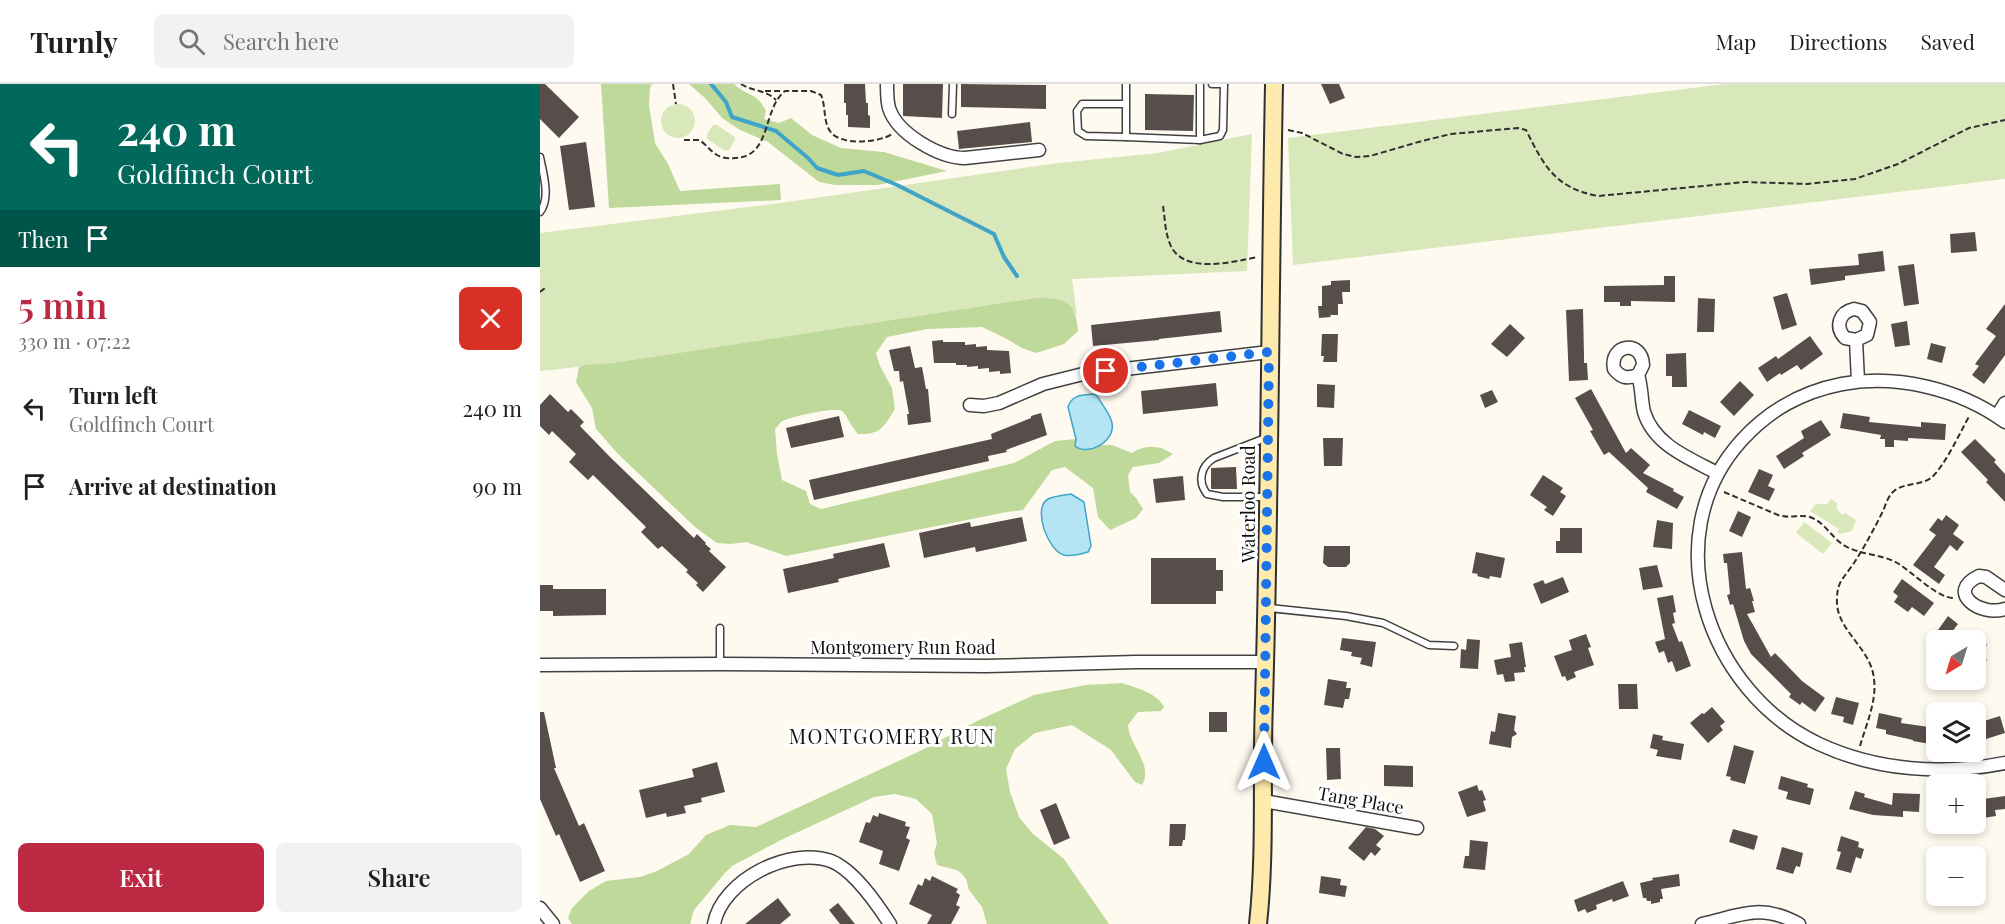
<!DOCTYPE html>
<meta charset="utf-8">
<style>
body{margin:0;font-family:"Playfair Display",serif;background:#f2f2f2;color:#202124;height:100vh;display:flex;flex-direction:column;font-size:22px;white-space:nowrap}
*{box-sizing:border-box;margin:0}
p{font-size:20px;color:#757577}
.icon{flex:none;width:33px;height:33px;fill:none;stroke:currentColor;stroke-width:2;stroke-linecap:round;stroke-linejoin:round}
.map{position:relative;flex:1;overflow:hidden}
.details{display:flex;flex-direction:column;background:#fff;width:540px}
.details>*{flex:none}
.guide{background:#00695c;color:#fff;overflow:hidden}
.needle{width:39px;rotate:218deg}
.controls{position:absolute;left:1386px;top:546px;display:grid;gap:12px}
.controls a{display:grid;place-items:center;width:60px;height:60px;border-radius:9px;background:#fff;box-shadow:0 3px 9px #0003;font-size:30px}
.pin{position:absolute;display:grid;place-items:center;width:51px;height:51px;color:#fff;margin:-26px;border:3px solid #fff;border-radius:50%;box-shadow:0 2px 6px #0007}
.me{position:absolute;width:66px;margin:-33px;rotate:0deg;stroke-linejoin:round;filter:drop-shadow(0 0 4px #0008)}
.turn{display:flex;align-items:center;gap:21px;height:126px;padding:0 18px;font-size:27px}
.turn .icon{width:78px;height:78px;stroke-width:2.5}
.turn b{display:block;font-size:42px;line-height:51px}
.then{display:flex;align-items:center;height:57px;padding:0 18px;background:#0003;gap:12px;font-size:22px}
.round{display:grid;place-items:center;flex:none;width:63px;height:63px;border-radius:9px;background:#f2f2f2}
.overview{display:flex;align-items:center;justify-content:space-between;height:102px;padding:0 18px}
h1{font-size:36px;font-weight:600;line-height:45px;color:#bc2943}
.action{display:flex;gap:12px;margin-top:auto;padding:12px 18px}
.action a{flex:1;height:69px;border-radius:9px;background:#bc2943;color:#fff;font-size:24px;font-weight:600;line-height:69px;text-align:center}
.action a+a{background:#f2f2f2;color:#202124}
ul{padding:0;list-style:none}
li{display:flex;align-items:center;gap:18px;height:78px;padding:0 18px}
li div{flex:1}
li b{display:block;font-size:22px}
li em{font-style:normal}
header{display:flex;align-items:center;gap:36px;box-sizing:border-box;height:84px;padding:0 30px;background:#fff;border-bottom:2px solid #e0e0e0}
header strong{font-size:28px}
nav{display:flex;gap:33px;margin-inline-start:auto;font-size:21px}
.search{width:420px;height:54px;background:#f2f2f2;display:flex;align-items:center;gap:15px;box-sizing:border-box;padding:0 21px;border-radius:9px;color:#757577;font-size:22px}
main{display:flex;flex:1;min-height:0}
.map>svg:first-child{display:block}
.green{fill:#d8e8ba}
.forest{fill:#bed999}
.water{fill:#b5e5f5;stroke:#3ea4ca;stroke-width:1.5}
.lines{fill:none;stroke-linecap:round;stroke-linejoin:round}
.stream{stroke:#3ea4ca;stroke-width:4}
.building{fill:#574e4b}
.lane-casing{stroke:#414141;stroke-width:9}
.street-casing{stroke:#414141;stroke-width:15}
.secondary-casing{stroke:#303030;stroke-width:20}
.path{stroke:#303030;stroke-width:2;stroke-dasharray:6 3;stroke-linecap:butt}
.lane{stroke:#fff;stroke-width:6}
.street{stroke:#fff;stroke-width:12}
.secondary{stroke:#fdeaac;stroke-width:16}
.route{stroke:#1a73e8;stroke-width:10;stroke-dasharray:0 18}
.labels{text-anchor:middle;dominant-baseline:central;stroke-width:6;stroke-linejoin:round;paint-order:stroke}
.street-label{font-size:18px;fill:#0e0e0e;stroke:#fff}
.neighbourhood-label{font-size:20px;letter-spacing:1.5px;fill:#0e0e0e;stroke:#fff}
</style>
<header>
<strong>Turnly</strong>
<div class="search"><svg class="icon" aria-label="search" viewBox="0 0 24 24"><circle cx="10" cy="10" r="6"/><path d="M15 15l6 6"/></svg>Search here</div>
<nav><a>Map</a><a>Directions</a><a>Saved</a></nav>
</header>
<main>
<section class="details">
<div class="guide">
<div class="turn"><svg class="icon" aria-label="left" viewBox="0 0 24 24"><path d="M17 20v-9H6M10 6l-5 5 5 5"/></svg><div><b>240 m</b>Goldfinch Court</div></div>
<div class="then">Then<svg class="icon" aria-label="arrive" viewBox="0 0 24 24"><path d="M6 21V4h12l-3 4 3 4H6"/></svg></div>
</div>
<div class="overview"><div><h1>5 min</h1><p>330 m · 07:22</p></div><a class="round" style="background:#d93025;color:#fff"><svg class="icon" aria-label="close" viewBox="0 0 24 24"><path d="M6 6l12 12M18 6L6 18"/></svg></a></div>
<ul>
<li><svg class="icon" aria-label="left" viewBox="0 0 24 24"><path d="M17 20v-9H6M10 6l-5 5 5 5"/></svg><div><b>Turn left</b><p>Goldfinch Court</p></div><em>240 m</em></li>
<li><svg class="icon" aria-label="arrive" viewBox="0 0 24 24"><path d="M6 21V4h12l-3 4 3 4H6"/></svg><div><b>Arrive at destination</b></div><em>90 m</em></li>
</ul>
<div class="action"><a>Exit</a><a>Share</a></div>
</section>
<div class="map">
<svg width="1465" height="840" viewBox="0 0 1465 840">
<rect width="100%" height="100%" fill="#fffaf0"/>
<!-- green -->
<g class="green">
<path d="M1185,0H1465V95L753,181L748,54Z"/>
<circle cx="138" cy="37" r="17"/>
<path d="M173,41H177L195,53V56L189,66L185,67L167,55V50Z"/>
<path d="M712,50L707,187L532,195L537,231C523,213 516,214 495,214L72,279C48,281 24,285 0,287V149L240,119L518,79L618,69Z"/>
<path d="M1291,415L1298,420L1296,422L1299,428L1303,431L1305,429L1316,436L1312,447L1300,450L1297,448L1299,445L1270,427L1276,420H1287Z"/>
<path d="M1264,438L1292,459L1283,470L1256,449Z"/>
</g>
<!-- forest -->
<g class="forest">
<path d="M61,0H112L110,4L109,21L115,59L128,80L140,107L240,100L241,116L69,124Z"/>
<path d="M149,0H194C208,13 217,8 226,27L224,35L239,39L251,34L272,51L301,64L344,68L407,87L338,101H295L279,98L228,58L200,46L182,34L166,15Z"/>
<path d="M495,214C523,214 536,215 538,247L524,260L496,269L482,264L467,255L442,243L387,245L347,253L336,269L340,282L352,304L355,325C344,343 340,351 318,350C312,344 305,328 302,327C294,323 249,333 241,338C239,340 237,343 235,345L237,370L242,396L266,407L270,420L281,425L474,379L515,357L536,355L535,362L553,365L561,361H572L592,369C605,360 620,361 633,370L619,379L593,383L588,391L590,408L596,414L603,425L596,434L570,446L558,433L553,404L525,383L512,386L483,426L467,428L246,472L206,458L191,460L177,459L155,443L78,370L56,345L52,324L36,298L39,283L46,281L72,279Z"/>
<path d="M582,599C597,604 617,609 624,623L621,627L598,628L588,641C589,661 614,681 602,701L595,698L571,666L532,641L495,649L475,665L466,685L470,708L479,733L492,749L524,775L569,840H447L442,823L429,806L426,795L422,790L417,786L397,781L394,769L397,759L392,730L376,715L355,710L334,713L243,755L192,782L184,790L154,826L150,840H32L28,834L32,824L49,807L66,797L100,793L117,787L149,770L166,751L190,741L216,743L380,667L437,637L494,611L546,601Z"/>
</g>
<!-- water -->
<g class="water">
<path d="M554,310L558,313C562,321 571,331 572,339C576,357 548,373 535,362L536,355L528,323C532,310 544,311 554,310Z"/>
<path d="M531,410L544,418L551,462L548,468C540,470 533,473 524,471C508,467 492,424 508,415C514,412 524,411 531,410Z"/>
</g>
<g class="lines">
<!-- stream -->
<path class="stream" d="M171,0L186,18L192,33L236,47L268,74L277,84L298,91L324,87L357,101L454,150L464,173L477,192"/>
</g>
<!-- building -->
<g class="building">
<path d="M0,0H5L39,33L19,54L0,35Z"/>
<path d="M304,0H325L326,19H328V31L330,32V44L308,43V31H306V19H304Z"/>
<path d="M363,0H403L402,34L363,32Z"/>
<path d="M421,0L506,1V25L421,23Z"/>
<path d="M781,0H799L805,14L790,20Z"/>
<path d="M605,10L654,11L653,47L605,46Z"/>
<path d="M490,38L492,58L419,65L417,47Z"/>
<path d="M46,58L55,123L29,126L20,62Z"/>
<path d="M1435,148L1437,167L1411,169L1410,150Z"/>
<path d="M1343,167L1345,187L1305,192V196L1271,201L1269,185L1319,181L1318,170Z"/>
<path d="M1374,180L1379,220L1364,222L1358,182Z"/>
<path d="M1124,192H1135V218L1091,217V222H1080V218H1064V202L1124,201Z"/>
<path d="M810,196V208H802L803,220H798V231H790L791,233L779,234L778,222H782V202L791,201V197Z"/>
<path d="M1247,209L1257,241L1242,246L1233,213Z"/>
<path d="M1158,214L1175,215L1174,248H1157Z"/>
<path d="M1465,220V271L1444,300L1432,291L1439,282L1435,280L1456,252L1446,245Z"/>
<path d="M1043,225L1044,272V279H1047L1048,296L1029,297L1026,226Z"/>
<path d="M680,227L682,248L619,255V256L553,262L551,241Z"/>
<path d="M1367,237L1370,261L1355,263L1351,240Z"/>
<path d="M970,240L985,254L967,273L951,260Z"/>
<path d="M782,250H798L797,278H783L784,272H781Z"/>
<path d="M1270,252L1283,270L1261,286L1257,281L1241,291L1240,289L1227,298L1218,284L1236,272L1238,275Z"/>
<path d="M403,256V258H425V261L436,260V263L447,262V266L469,267L471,289L460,290V287L449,288V284L438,285V282L427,283V281H416V279H394L392,257Z"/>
<path d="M1391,259L1406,263L1402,279L1387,275Z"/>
<path d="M370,262L375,284L382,283L386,305H388L391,338L368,341L367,330H369L363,297L360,298L359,287H354L349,266Z"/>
<path d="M1146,269L1147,303H1132V292H1126V270Z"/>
<path d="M1200,297L1214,311L1194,332L1180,318Z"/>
<path d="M676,299L678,322L603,330L601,307Z"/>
<path d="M777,300L795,301L794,324L777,323Z"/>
<path d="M1051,305L1086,369L1091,364L1110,381L1103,389L1134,405L1133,407L1144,413L1137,425L1106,408L1108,404L1069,368L1064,371L1050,347L1053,346L1035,314Z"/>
<path d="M952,306L958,318L945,324L940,311Z"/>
<path d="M10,310L28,328L31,325L44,338L40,342L70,373L154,454L157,450L166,459L165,460L171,465L169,467L186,483L163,508L156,501L158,499L146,488L148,486L122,462L118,465L101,448L106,443L53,391L48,396L29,378L36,370L12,347L9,351L0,342V321Z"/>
<path d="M1149,326L1181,342L1175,354L1164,348L1163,351L1142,340Z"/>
<path d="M501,329L507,351L466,366L467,368L448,372L449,377L274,416L269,396L452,355L451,350L491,334V332Z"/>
<path d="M1303,329L1330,333L1329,338L1381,343V338L1406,340L1405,356L1368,354V357L1354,356V363H1345V355H1340L1341,351L1300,344Z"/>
<path d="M299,332L304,353L251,364L246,344Z"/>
<path d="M1281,336L1291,351L1262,369L1264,372L1244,385L1236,372L1264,354L1261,347Z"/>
<path d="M783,354H803L802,382H784Z"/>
<path d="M1435,355L1456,376L1454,378L1465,390V418L1446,398L1448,396L1421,368Z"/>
<path d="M696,383L697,405H671V384Z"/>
<path d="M1219,385L1233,391L1228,402L1235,405L1229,417L1208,408Z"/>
<path d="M1003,391L1023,404L1020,408L1026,412L1013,432L1004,426L1007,423L990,411Z"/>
<path d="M643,392L645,416L616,419L613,395Z"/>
<path d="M1198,427L1211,433L1202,453L1189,447Z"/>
<path d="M1406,431L1419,441L1413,450L1424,458L1417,467L1410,461L1394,483L1405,491L1399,500L1373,481L1396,451L1389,446L1398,434L1402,437Z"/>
<path d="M482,433L487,457L436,468L435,463L384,474L379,449L430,438L431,443Z"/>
<path d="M1117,436L1133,439L1132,465L1113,463Z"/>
<path d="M1020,444H1042V469H1016V457H1020Z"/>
<path d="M344,459L350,483L298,495L299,498L248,509L243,485L294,474L293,470Z"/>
<path d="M784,462H810V479L806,483H788L783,479Z"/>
<path d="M936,468L965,474L961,494L950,492L949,495L937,492L938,490L932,489Z"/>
<path d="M1202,468L1206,505L1210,504L1214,517H1212L1215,528L1207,530L1231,573L1235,569L1262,597L1285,614L1275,628L1262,618L1260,621L1249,613L1251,610L1211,570L1204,557L1193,520L1190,521L1187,511L1190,510L1187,479H1184L1183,470Z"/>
<path d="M611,474H676V486H683V507H676V520H611Z"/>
<path d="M1117,481L1123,503L1103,506L1099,484Z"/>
<path d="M1023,493L1029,508L1001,520L993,500L1003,496L1005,500Z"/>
<path d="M1362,495L1394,519L1384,532L1372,523L1368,528L1354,518L1358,512L1353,508Z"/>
<path d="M0,501H13V505H66V531L13,532V527H0Z"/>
<path d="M1133,511L1136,528L1133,529L1135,539L1132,540L1139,558L1142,557L1151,582L1136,588L1132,577L1128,579L1124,567L1119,569L1115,558L1125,555L1117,514Z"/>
<path d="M1408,532L1418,540L1411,549L1421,556H1398L1393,553Z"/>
<path d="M1046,550L1051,563L1048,564L1054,581L1034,588L1036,593L1027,597L1025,592L1022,593L1014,572L1032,566L1029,556Z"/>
<path d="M1436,552L1447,561L1439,571L1447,576L1441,584L1436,580Z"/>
<path d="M802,554L836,558L832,583L820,580L822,574L811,572L812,568L800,566Z"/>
<path d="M927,555L940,556L938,585L920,584L921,565L926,566Z"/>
<path d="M982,558L986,583H984L985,588L974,589L975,597L965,598L963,590L957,591L954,576L971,573L969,560Z"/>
<path d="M788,595L807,598L806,604H811L809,615H805L803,624L784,621Z"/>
<path d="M1078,600H1097L1098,625H1079Z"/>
<path d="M1296,613L1319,619L1313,641L1303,638L1304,633L1291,630Z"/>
<path d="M1172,623L1185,638L1180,642L1183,646L1168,659L1150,639L1162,629L1164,630Z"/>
<path d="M0,628H4L16,684H14L39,742L44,739L65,787L40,798L19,750L16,752L0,715Z"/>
<rect x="669" y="628" width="18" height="20"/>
<path d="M958,629L976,632L974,646L977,650L972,653L971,664L949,660L951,647L955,648Z"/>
<path d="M1339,629L1362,634L1361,639L1396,644V661L1373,657V656L1346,650V646L1336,644Z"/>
<path d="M1460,632L1465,649L1446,655L1441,638Z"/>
<path d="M1113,650L1123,652L1122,656L1144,660L1141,676L1116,672L1118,666L1110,664Z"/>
<path d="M1194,661L1214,667L1205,700L1190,696L1191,693L1186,692Z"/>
<path d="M786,664H800L801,695L787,696Z"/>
<path d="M177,678L185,708L161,714L162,718L144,722L146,729L127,733L126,729L106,734L99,706L154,693L152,685Z"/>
<path d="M844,681L873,682V703L844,702Z"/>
<path d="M1241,692L1268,700L1267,703L1274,705L1270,721L1246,715L1248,708L1238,705Z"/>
<path d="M937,701L939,707L942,706L946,716L943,717L946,727L927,733L918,708Z"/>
<path d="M1315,707L1325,710L1324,713L1352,721L1353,709L1380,710L1379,728L1363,727V733L1333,731L1309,725Z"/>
<path d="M1465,712V725L1455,726L1456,732L1436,735V716Z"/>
<path d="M516,719L530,754L514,761L500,726Z"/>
<path d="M339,729L366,738L365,742L370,743L366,754L370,756L359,787L339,780L343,767L319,758L326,738L330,739L333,731L338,733Z"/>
<path d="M630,740H646L645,756H643L642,762H629Z"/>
<path d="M826,743L835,745L844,752L836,761L841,765L835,772L831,768L824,777L808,764Z"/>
<path d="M1193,745L1218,752L1214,766L1189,758Z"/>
<path d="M1301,752L1319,758L1318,763L1324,765L1321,775L1316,773L1311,789L1296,785L1301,768L1297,767Z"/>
<path d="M930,756L948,758L945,786L923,784L925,772H929Z"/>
<path d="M1242,763L1263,769L1260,783L1256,782L1253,790L1236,785Z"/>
<path d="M1139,790L1140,802L1121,805L1123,815H1120V818L1111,820V817H1107L1106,814H1103L1100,799L1113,796L1112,794Z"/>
<path d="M392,792L418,805L416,808L420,811L416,821L420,823L411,840H387L392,831L369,820L378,800L382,802L385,794L390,797Z"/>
<path d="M781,792L801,795L800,801L807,802L805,813L779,809Z"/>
<path d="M1083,797L1089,812L1073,818L1072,815L1056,821L1057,825L1047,829L1045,825L1038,828L1034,816Z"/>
<path d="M238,814L251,831L240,840H205Z"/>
<path d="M298,819L315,840H300L289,826Z"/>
</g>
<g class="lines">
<defs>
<g id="lane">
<path d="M586,0V53L546,52L538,47L537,27L542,20H586"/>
<path d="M660,0V56"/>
<path d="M672,0H684"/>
<path d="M412,30L413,0"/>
<path d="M586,53L660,56L680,52L683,46L684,0"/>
<path d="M0,73C3,89 11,114 0,128"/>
<path d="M727,413H683L667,410C657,397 661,382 674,374L728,353"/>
<path d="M729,524L806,532L843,539L889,561L914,562"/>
<path d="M180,544V580"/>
</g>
<g id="street">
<path d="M347,0C347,7 347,17 349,24C357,50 400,74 425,74L499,66"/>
<path d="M1316,256L1305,254C1294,242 1300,228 1314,225L1322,227L1330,238L1327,251L1316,256L1318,297"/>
<path d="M1098,291L1103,281C1102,255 1069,260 1074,285C1081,294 1087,295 1098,291C1102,303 1101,315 1104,328C1114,361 1149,374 1177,389"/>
<path d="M430,321L444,322L459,319L503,300L543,290L729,268"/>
<path d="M1457,332L1465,319"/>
<path d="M1465,338C1420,305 1357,290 1302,300C1261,308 1229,326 1201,357C1114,454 1168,608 1279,660C1337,687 1403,691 1465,679"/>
<path d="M1465,506L1446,493L1439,492C1405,508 1440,533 1465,525"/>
<path d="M0,581L180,580L446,582L596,578H725"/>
<path d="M724,717L877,744"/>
<path d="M0,824L13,840"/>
<path d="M174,840C182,796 250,762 291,777C314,786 337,820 350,840"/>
<path d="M1162,840C1202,831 1221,819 1259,840"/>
</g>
<path id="secondary" d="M718,840C726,766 721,692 724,618C730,412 730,206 734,0"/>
</defs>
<!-- lane casing -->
<use href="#lane" class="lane-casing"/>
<!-- street casing -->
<use href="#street" class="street-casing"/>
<!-- secondary casing -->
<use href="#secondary" class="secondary-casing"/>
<!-- path -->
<g class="path">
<path d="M133,0L136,20"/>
<path d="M201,0C213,8 225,5 236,16"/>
<path d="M225,7H243"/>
<path d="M748,46L762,49L803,70L816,73L830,72L882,57L911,50L978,44L986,46C1004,82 1015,104 1058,112L1205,98L1267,100L1315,95L1358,80L1429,44L1465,36"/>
<path d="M144,56H159C166,60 170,67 177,71C182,74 189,75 195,74C232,73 222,25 245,7H271L281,11C286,22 283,37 290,47C299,62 339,59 352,50"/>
<path d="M623,122C625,135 625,148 630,160C642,191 693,178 717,173"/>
<path d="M0,208L5,204"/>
<path d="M1184,408L1238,431C1250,435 1259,430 1270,433C1284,438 1291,452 1302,460C1320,472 1341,469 1359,480C1373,489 1399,515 1414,514"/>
<path d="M1320,662C1326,641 1337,617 1334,595C1331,563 1295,546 1297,515C1297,508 1298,503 1301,497C1305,491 1310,485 1314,479C1325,462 1334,445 1343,427C1346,420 1348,412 1354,407C1365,398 1382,402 1392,393C1406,380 1420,348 1430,331"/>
</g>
<!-- lane -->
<use href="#lane" class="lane"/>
<!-- street -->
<use href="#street" class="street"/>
<!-- secondary -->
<use href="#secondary" class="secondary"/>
</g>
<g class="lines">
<!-- route -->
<path class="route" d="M566,287L729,268L724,678"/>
</g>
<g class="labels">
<!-- street labels -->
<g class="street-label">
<text transform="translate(708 420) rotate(-90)">Waterloo Road</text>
<text x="363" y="563">Montgomery Run Road</text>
<text transform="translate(821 716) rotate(10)">Tang Place</text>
</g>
<!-- neighbourhood labels -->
<g class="neighbourhood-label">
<text x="352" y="651">MONTGOMERY RUN</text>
</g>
</g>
</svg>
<div class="controls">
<a><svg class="needle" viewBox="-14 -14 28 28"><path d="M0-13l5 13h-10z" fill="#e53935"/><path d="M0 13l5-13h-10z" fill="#757577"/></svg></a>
<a><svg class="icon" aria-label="layers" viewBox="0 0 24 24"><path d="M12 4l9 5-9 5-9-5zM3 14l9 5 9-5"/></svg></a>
<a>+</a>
<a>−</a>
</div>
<div class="pin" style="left:566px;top:287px;background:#d93025"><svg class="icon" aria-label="arrive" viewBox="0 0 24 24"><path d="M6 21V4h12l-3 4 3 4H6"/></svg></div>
<svg class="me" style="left:724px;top:678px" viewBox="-20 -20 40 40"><path d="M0-17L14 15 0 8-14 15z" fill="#1a73e8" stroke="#fff" stroke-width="4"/></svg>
</div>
</main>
